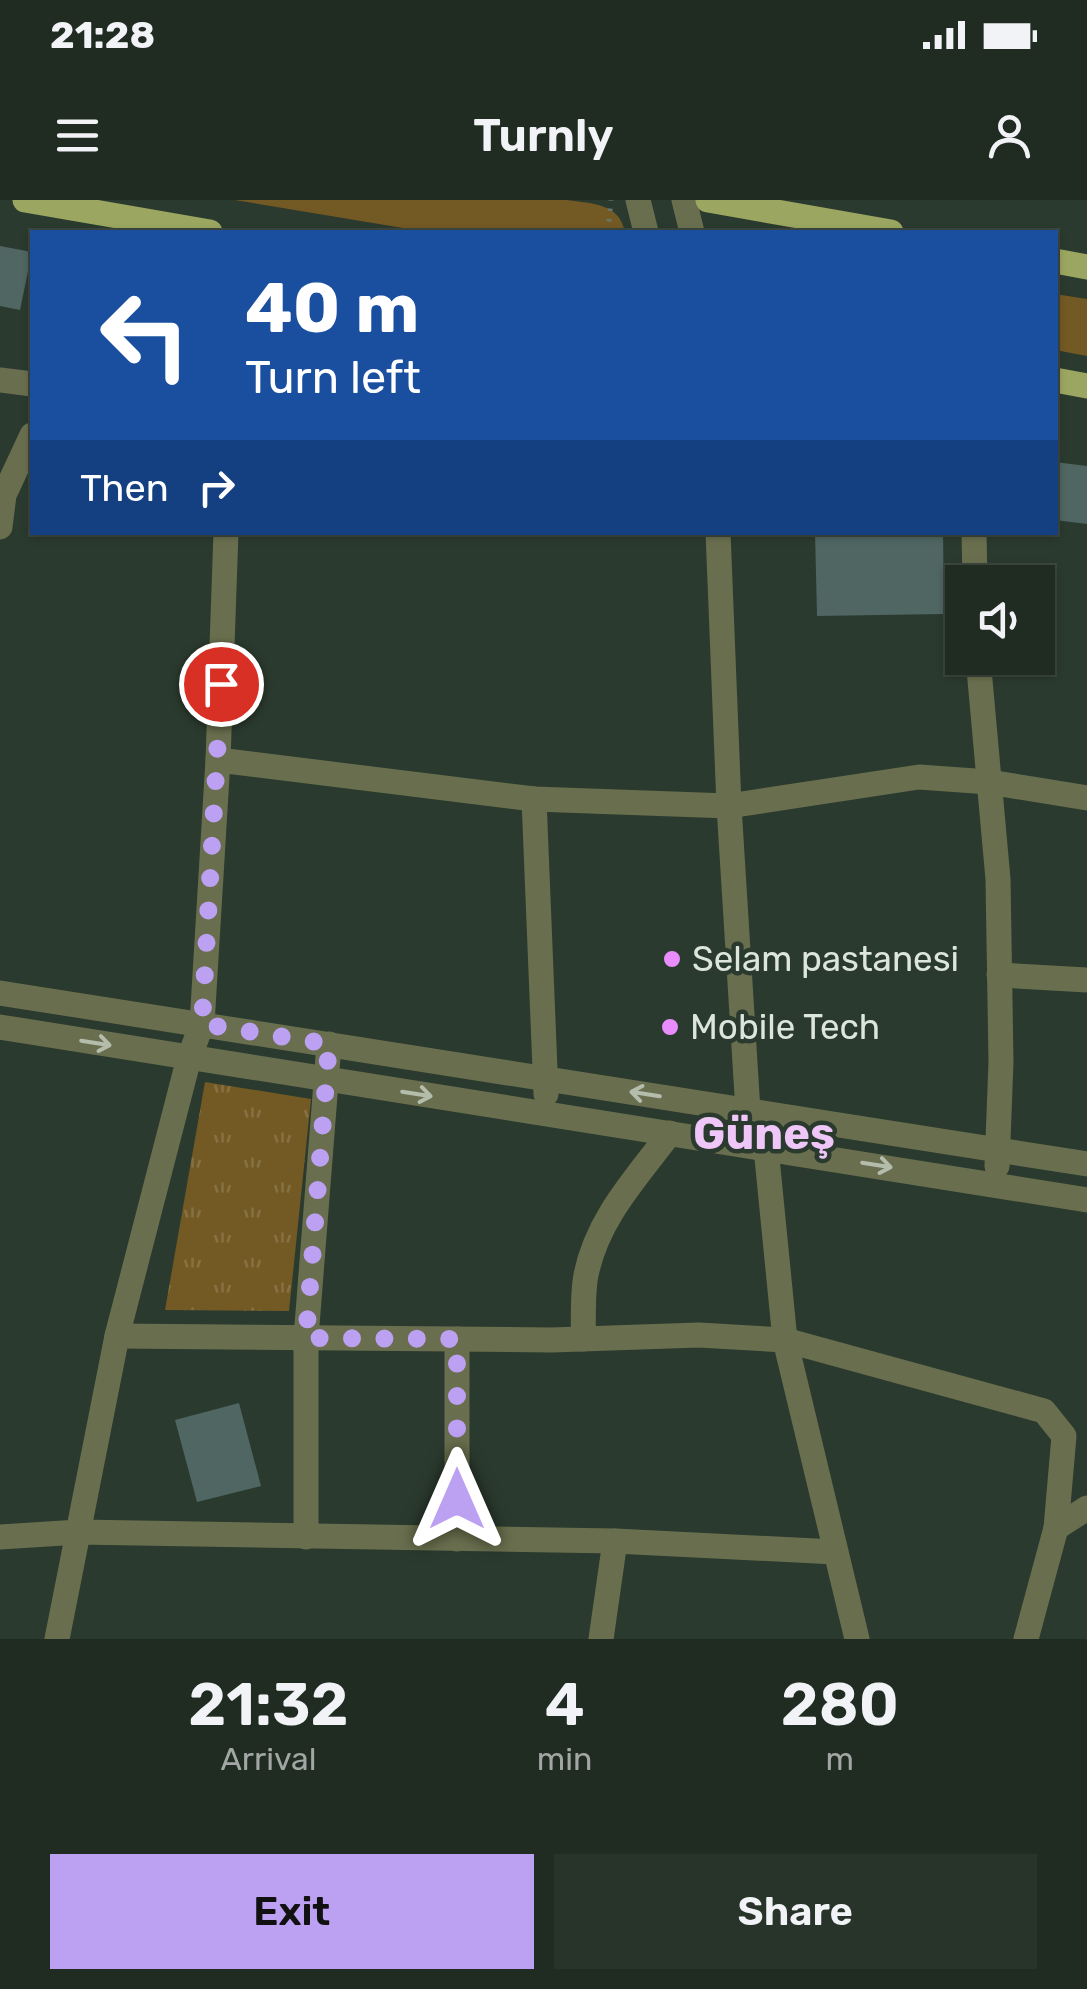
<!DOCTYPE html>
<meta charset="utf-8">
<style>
body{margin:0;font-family:Rubik,sans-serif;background:#28342a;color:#f1f3f6;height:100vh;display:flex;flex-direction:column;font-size:38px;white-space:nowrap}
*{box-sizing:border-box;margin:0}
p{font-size:32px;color:#a2a7a5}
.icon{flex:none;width:55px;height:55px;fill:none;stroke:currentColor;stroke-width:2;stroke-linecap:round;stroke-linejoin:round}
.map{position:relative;height:1439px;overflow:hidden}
.drawer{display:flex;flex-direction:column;background:#202c22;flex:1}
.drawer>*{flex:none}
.banner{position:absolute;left:30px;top:30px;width:1028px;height:305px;border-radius:0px;box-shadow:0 2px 8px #0004,0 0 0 2px #3d4840;background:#1a4fa0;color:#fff;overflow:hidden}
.fabs{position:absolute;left:945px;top:365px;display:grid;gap:20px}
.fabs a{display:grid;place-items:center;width:110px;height:110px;border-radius:0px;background:#202c22;box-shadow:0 2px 8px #0004,0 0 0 2px #3d4840;font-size:50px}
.pin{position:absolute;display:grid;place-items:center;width:85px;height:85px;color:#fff;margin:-42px;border:5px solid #fff;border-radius:50%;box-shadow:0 2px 10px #0007}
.me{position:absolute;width:110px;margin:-55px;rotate:0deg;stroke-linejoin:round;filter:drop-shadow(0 0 8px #0008)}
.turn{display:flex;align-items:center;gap:35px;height:210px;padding:0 50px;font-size:45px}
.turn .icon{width:130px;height:130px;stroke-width:2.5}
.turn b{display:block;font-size:70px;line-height:85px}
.then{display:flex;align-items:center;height:95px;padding:0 50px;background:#0003;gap:20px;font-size:38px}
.eta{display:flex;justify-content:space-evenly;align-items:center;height:170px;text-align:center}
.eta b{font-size:60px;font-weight:600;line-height:70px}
.button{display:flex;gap:20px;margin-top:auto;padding:20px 50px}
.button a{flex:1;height:115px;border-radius:0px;background:#bca0f2;color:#111;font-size:40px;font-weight:600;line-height:115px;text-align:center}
.button a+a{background:#28342a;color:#f1f3f6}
.status{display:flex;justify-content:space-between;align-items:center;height:70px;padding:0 50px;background:#202c22;direction:ltr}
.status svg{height:28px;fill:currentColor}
header{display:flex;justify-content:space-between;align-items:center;height:130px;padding:0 50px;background:#202c22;font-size:45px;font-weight:600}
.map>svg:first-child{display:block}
.green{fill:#735923}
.park{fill:url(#park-tufts)}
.building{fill:#4f6663}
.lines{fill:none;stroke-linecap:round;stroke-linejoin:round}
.path{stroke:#68756a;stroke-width:5;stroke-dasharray:2.5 8;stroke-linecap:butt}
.minor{stroke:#696f4e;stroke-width:25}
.major{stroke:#9ba661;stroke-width:25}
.oneway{stroke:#b4bcac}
.route{stroke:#bca0f2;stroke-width:18;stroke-dasharray:0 32.4}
.poi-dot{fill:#e98dfe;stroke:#2b3a2e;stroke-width:4}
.labels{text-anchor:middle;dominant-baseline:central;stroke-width:9;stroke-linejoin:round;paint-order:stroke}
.poi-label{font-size:35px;fill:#dde6de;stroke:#2b3a2e;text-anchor:start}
.district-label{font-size:45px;font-weight:bold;fill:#eec6f7;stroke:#2b3a2e}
</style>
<div class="status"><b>21:28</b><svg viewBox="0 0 49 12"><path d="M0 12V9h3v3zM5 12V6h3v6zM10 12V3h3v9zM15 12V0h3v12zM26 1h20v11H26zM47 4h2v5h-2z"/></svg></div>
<header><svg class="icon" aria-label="menu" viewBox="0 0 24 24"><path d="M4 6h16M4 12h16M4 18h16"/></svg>Turnly<svg class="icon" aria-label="person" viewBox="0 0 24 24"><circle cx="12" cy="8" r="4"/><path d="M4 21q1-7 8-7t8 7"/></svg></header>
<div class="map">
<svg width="1087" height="1439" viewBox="0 0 1087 1439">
<defs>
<pattern id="park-tufts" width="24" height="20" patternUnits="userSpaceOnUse" patternTransform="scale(2.5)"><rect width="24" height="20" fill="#735923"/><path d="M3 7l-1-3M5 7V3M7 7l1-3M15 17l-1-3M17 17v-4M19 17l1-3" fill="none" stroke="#867142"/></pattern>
</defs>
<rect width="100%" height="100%" fill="#2b3a2e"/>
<!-- green -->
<g class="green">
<path d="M235,0H567C593,4 619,3 625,32H427Z"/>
<path d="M1055,94L1087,99V156L1055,150Z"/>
</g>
<!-- park -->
<path class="park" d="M205,882L311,899L289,1111L165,1110Z"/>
<!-- building -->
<g class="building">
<path d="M0,46L32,52L20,110L0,106Z"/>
<path d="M1055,262L1087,266V324L1055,320Z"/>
<path d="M815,332H943L944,414L817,416Z"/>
<path d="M239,1203L261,1286L197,1302L175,1220Z"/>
</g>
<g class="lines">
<!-- path -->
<path class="path" d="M608,32L611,0"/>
<!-- minor -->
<g class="minor">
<path d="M638,0L646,32"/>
<path d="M684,0L692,32"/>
<path d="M0,180L32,184"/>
<path d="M0,327L4,295L32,235"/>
<path d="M718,332L729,606L748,911L766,948L785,1140L857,1439"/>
<path d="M974,332L975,382"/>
<path d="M978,458L998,679L1001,862L997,966"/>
<path d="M218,560L534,599L729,606L919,577L989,582L1087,598"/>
<path d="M534,599L546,894"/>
<path d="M999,775L1087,780"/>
<path d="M0,793L1087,964"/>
<path d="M0,827L1087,1000"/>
<path d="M117,1136L552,1140L699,1135L785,1140L1044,1211L1064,1236L1056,1328L1026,1439"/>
<path d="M583,1139C584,1119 582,1096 586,1075C597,1019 636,978 670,933"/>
<path d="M1056,1328L1087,1308"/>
<path d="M0,1337L79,1332L615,1341L835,1352"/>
<path d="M306,1337V1138L329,844"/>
<path d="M457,1339V1139"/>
<path d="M57,1439L117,1136L189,858L202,824L218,560L226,332"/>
<path d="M601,1439L615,1341"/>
</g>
<!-- major -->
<g class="major">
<path d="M25,0L210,32"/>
<path d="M708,0L891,32"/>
<path d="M1055,61L1087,67"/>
<path d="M1055,180L1087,186"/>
</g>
</g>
<!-- one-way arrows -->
<defs><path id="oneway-shaft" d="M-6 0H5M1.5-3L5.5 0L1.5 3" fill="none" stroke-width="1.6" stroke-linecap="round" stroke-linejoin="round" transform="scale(2.5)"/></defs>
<g class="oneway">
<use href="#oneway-shaft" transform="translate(96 843) rotate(9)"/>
<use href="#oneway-shaft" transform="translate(417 894) rotate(9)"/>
<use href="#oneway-shaft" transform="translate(645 894) rotate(-171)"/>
<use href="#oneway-shaft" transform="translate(877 965) rotate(9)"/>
</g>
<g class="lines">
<!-- route -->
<path class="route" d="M221,484L202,824L329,844L306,1138L457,1139V1299"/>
</g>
<!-- markers -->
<g class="poi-dot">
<circle cx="672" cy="759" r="10"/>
<circle cx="670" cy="827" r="10"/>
</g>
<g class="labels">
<!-- poi labels -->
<g class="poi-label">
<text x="692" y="759">Selam pastanesi</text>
<text x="690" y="827">Mobile Tech</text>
</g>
<!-- district labels -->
<g class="district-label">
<text x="764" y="933">Güneş</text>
</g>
</g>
</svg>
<div class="fabs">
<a><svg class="icon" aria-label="sound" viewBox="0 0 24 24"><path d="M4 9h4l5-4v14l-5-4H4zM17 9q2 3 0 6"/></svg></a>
</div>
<div class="pin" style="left:221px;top:484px;background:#d93025"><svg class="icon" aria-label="arrive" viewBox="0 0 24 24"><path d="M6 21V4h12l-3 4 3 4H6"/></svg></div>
<svg class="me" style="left:457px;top:1299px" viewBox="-20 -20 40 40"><path d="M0-17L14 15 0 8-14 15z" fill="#bca0f2" stroke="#fff" stroke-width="4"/></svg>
<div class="banner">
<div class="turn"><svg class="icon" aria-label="left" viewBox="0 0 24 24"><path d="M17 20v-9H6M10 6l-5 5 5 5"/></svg><div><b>40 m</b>Turn left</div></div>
<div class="then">Then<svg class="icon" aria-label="right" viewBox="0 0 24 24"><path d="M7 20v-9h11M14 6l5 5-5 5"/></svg></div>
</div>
</div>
<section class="drawer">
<div class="eta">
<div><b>21:32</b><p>Arrival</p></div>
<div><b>4</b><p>min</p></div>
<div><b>280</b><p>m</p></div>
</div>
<div class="button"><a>Exit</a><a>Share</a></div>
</section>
